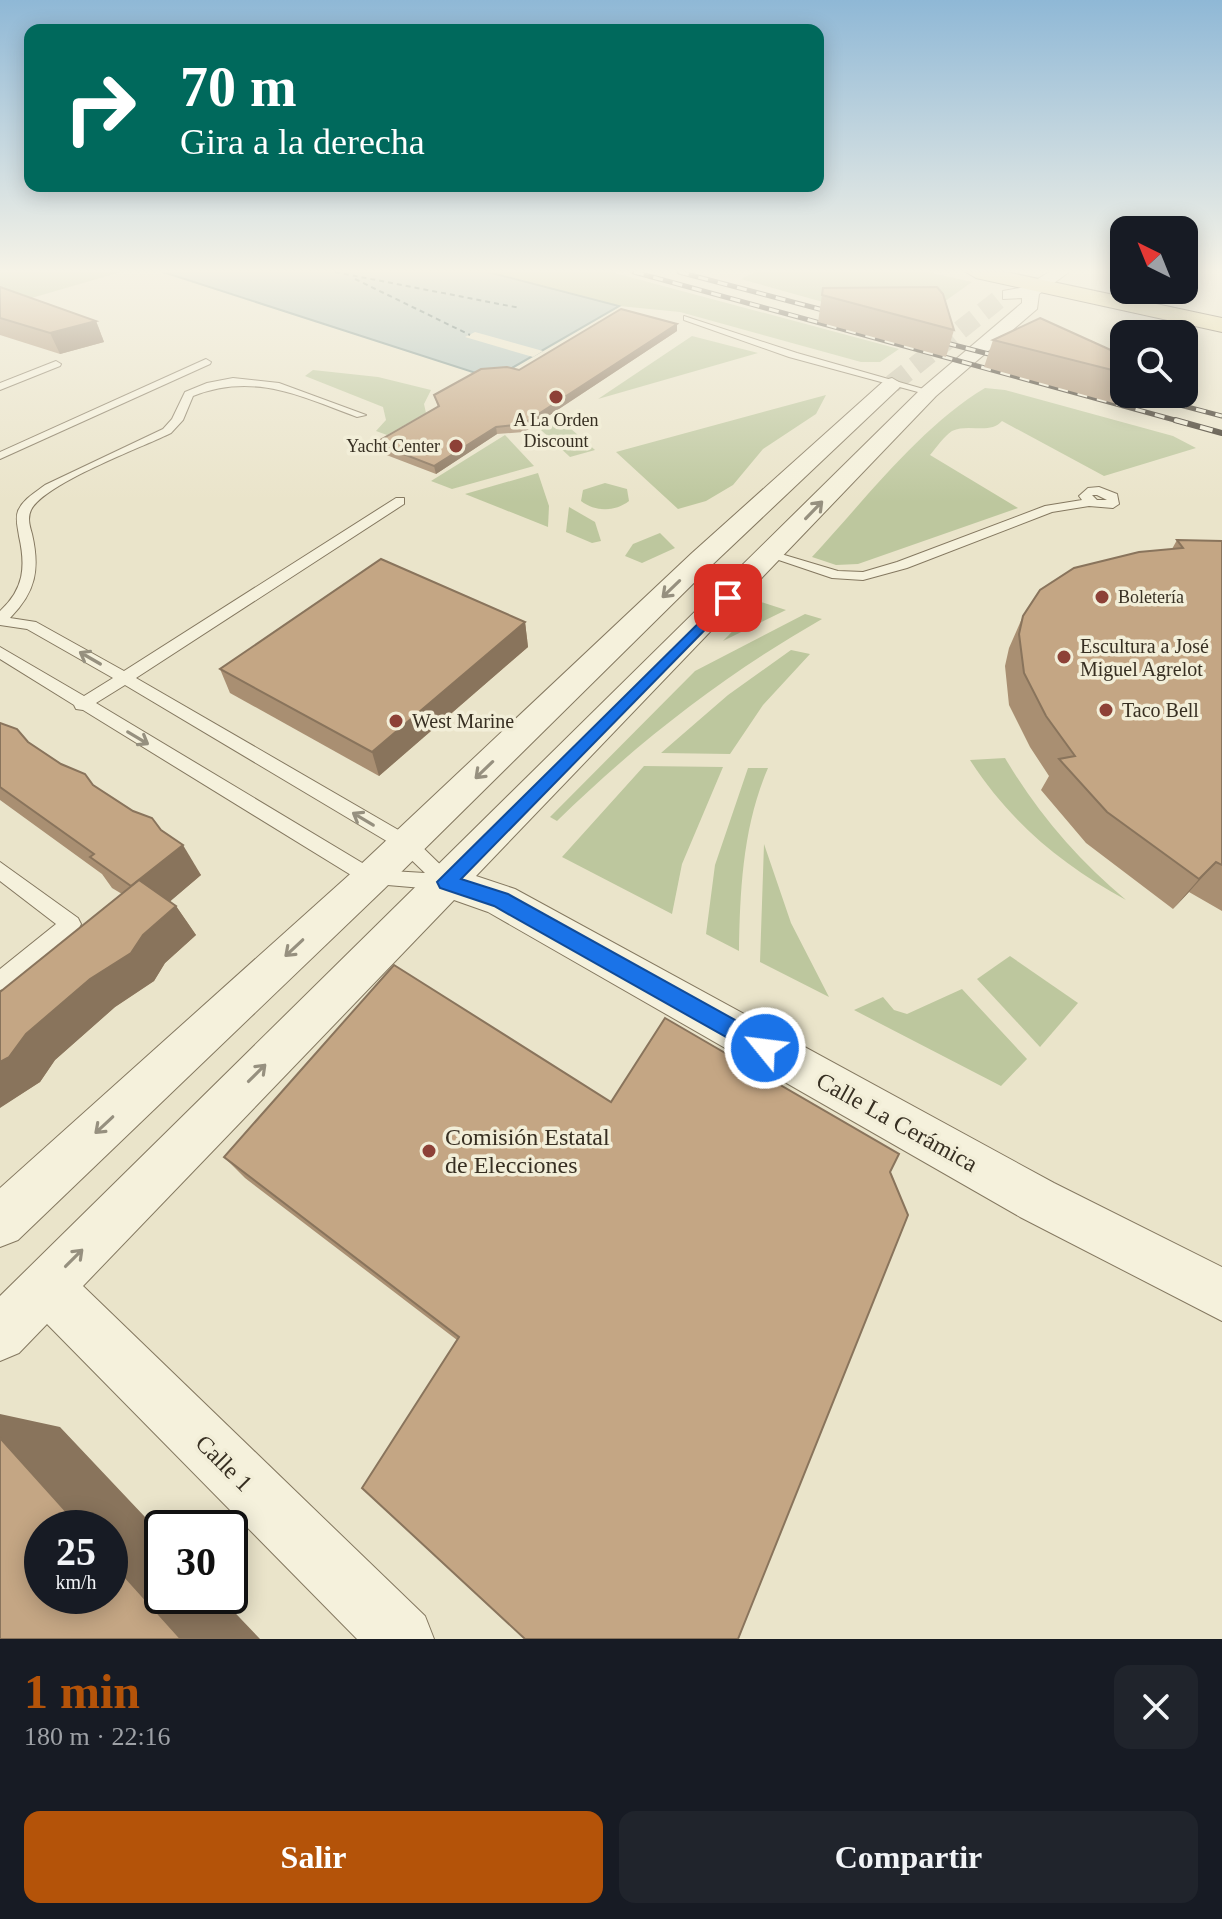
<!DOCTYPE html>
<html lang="es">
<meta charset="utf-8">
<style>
body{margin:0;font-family:Georgia,serif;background:#20242c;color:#f1f3f6;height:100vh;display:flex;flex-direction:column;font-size:30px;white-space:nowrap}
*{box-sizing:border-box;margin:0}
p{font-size:26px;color:#9ea1a6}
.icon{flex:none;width:44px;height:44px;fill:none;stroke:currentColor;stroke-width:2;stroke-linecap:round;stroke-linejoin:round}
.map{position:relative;height:1639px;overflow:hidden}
.drawer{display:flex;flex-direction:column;background:#171b24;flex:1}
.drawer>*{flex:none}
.hud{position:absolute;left:24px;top:24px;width:800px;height:168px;border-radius:16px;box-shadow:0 4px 20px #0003;background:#00695c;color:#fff;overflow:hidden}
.needle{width:52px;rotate:317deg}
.tools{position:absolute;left:1110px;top:216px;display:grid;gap:16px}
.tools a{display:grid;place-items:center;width:88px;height:88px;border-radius:16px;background:#171b24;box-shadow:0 4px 20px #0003;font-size:40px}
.speed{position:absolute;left:24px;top:1510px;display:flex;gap:16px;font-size:40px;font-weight:700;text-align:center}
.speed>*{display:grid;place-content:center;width:104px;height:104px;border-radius:50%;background:#171b24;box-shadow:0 4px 20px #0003;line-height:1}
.speed small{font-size:20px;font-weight:400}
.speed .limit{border:4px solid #111;border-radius:12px;background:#fff;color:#111}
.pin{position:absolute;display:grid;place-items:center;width:68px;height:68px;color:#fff;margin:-34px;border-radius:16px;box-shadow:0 4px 12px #0006}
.me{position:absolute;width:88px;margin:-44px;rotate:299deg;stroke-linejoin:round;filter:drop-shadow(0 0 6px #0008)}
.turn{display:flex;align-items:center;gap:28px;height:168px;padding:0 24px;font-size:36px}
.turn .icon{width:104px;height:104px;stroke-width:2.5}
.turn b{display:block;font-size:56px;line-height:68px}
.round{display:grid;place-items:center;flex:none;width:84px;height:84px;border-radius:16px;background:#20242c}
.summary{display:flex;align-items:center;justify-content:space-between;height:136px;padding:0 24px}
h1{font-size:48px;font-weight:700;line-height:60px;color:#b45309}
.primary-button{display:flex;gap:16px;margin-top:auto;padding:16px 24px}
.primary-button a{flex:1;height:92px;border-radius:16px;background:#b45309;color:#fff;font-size:32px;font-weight:700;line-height:92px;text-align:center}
.primary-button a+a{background:#20242c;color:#f1f3f6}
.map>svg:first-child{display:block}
.green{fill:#bdc79e}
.water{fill:#aabfbb;stroke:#718c89;stroke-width:2}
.pier{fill:#eae4ca}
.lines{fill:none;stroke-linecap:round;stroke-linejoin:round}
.ferry{stroke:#335355;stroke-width:2;stroke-dasharray:5 4;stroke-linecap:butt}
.street-tunnel{stroke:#c6c0a8;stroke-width:19;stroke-dasharray:19 10;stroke-linecap:butt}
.lane-casing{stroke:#847860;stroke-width:2}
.street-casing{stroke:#847860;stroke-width:2}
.primary-casing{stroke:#534633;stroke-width:2}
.lane{fill:#f5f1dc;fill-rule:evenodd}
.street{fill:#f5f1dc;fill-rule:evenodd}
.primary{fill:#e8dca6;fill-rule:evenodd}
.rail-far1-casing{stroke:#372f22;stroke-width:5}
.rail-casing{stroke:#372f22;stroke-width:6}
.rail-far1{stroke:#f2eed8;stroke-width:3;stroke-dasharray:10;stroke-linecap:butt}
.rail{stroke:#f2eed8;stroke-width:4;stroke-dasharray:13;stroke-linecap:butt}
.wall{fill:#a98f72}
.shaded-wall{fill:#89745c}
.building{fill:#c4a684;stroke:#89745c;stroke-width:2}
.oneway{stroke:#96907f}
.route{fill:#1a73e8;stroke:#114b97;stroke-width:2}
.poi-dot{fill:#8d4137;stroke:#f2eed8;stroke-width:3}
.labels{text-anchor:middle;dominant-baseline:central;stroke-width:7;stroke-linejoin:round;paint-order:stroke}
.far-poi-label{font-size:18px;fill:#372f22;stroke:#f2eed8}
.poi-label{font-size:20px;fill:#372f22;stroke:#f2eed8;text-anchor:start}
.near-street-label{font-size:24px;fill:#372f22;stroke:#f2eed8}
.near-poi-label{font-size:24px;fill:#372f22;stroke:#f2eed8;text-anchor:start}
</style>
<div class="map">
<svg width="1222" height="1639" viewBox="0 0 1222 1639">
<rect width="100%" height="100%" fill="#eae4ca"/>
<!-- green -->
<g class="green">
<path d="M0,272H121L28,299L0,293Z"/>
<path d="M488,272H611L899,349L880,362H861L680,312L619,306Z"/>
<path d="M755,272H927L972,282L934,309L830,304L741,279Z"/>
<path d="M692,336L758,353L598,399Z"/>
<path d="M313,370L378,377L431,390L424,404L426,413L387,435L376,431L386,420L383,407L305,376Z"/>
<path d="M985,388L1005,390L1173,436L1196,448L1104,476L1002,421C990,435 969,423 952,431C944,436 936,448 930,455L1018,508L858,564L836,565L812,557C864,501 920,427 985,388Z"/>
<path d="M826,395L816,414L763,449L733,485L706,501L678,509L616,452Z"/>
<path d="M562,421L595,450L570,457L541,430Z"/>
<path d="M505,435L534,466L452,489L431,481Z"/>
<path d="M538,473L549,506L548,527L465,494Z"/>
<path d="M605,483L627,489L629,501C615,512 595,512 581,501L583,490Z"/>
<path d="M569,507L595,522L601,541L592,543L566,532Z"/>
<path d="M660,533L675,548L642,563L625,556L633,544Z"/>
<path d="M761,602L786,610L723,641Z"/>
<path d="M805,614L822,619C724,675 638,742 557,821L550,817L695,671Z"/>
<path d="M791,650L810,654L763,705L730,754L661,753L728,695Z"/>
<path d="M1005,758C1037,812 1077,859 1126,900C1062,865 1010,822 970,760Z"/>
<path d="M644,766L723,767L682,864L672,914L562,857Z"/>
<path d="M748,768H768C743,826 740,889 739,951L706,934L715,865Z"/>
<path d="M764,844L791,923L829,997L760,962Z"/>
<path d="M1010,956L1078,1003L1040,1047L977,979Z"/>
<path d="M962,989L1027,1059L1001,1086L854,1010L883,997L894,1010L907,1014Z"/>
</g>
<!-- water -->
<path class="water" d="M163,272H488L619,306L505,372L482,375Z"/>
<!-- pier -->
<path class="pier" d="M475,332L543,351L533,357L465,337Z"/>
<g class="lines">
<!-- ferry -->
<g class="ferry">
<path d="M335,272L520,308"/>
<path d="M355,279L470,335"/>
</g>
<!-- street-tunnel -->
<path class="street-tunnel" d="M892,384L1003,296"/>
<defs>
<g id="lane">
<path d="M684,316L797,353L934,392L929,395L789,357L684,320Z"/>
<path d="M206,359L211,362L210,364L0,459V452Z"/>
<path d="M56,361L61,364L60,366L0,390V383Z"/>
<path d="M233,378L279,383L366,415L357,417C300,396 254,372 193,396L183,420L171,433C141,448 45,483 31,510C27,518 30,527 32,534C40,569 36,592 10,618L36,622L124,671L396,498H404V504L136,678L414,839L453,877L456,882L453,887L446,890L364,883L83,710L76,709L74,705L0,659V647L84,696L113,678L27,629L0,625V611C24,589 26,567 19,536C18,528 15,519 18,511C23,499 36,492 45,485L163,429L172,419L185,392L207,383ZM125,685L400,849L425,873L374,870L96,703Z"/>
<path d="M1088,488L1099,487L1117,494L1119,504L1113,508L1089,506L1052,512L907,568L863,580L832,578L764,555L771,551L838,571L863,572L897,562L1045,506L1082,500L1079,496ZM1092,495H1097L1107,500H1097Z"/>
<path d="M0,862L78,918L81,924L78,930L7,988L0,990V969L56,924L0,881Z"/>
</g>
<g id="street">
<path d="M1049,272H1069L1039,294L1037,309L936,396L476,876L515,889L1054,1183L1222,1267V1321L1020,1217L488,912L454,900L83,1286L425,1616L434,1639H357L47,1324L19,1353L0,1361V1296L922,388L1022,303V298L1003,299V291L1025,287Z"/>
<path d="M892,378L902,384L899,388L712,565L384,889L18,1240L0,1247V1188L358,867L692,553L885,380Z"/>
</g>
<path id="primary" d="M966,272H1006L1222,318V332L976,278Z"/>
</defs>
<!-- lane casing -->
<use href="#lane" class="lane-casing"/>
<!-- street casing -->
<use href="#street" class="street-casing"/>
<!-- primary casing -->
<use href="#primary" class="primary-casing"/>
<!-- lane -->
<use href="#lane" class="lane"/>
<!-- street -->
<use href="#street" class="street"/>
<!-- primary -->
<use href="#primary" class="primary"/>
<defs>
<g id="rail-far1">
<path d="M634,272L1182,422"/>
<path d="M679,272L842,315"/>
<path d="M927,338L1008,359"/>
<path d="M1138,394L1222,416"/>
</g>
<path id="rail" d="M1175,420L1222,433"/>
</defs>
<!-- rail-far1 casing -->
<use href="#rail-far1" class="rail-far1-casing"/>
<!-- rail casing -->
<use href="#rail" class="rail-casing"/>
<!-- rail-far1 -->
<use href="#rail-far1" class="rail-far1"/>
<!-- rail -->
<use href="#rail" class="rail"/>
</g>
<!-- wall -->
<g class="wall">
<path d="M0,287L96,321L104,342L60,354L0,335Z"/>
<path d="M823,288L954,330L946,357L818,322Z"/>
<path d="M677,331L524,432L497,434L436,474L376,451L375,443L438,407L434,395L519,370Z"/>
<path d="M993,340L1124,356V394H1130L1124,406L984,367Z"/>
<path d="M1177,540L1222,541V911L1189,892L1173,909L1086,843L1041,790L1049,776L1030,747L1009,705L1005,666L1009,648L1023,616L1172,549Z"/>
<path d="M525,622L528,647L379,776L230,693L220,669Z"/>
<path d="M0,723L161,830L201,875L170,901L176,906L196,935L165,963L154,981L115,1007L55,1060L40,1082L2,1106L122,894L112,888L102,874L0,800Z"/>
<path d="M611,1102L457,1340L245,1178L224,1157Z"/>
</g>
<!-- shaded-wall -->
<g class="shaded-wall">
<path d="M96,321L104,342L60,354L50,333Z"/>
<path d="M677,324V331L524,432L523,424Z"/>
<path d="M496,427L497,434L436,474L434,466Z"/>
<path d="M525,622L528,647L379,776L372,752Z"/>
<path d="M183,845L201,875L153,916L131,886Z"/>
<path d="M1216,862L1189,892L1173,909L1199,879Z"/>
<path d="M176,906L196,935L165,963L154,981L115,1007L55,1060L40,1082L0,1108V1062L26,1034Z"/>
<path d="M0,1414L60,1427L162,1535V1596H219L260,1639H181L110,1560V1528H81L0,1438Z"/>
</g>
<!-- building -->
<g class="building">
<path d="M0,287L96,321L50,333L0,318Z"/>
<path d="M937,287L943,294L954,330L822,295L823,288Z"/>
<path d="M621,309L677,324L523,424L496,427L434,466L375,443L439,406L434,395L481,369L507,367L519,370Z"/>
<path d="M1040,318L1124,356V373L993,340Z"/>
<path d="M1177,540L1222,541V865L1216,862L1199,879L1107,812L1059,759L1075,756L1046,716L1024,673L1019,634L1023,616L1040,590L1074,568L1139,552L1183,548Z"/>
<path d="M381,559L525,622L372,752L220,669Z"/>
<path d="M0,723L17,729L28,742L61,764L85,774L93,785L133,811L152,818L161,830L183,845L131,886L90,857L94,854L0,787Z"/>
<path d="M139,880L176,906L143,935L131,953L90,979L26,1034L9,1057L0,1062V992Z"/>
<path d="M394,965L611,1102L665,1018L899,1154L890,1172L908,1215L738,1639H525L362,1488L459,1337L224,1157Z"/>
<path d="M0,1438L81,1528H42V1596H110V1560L181,1639H0Z"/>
</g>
<!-- one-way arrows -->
<defs><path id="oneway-shaft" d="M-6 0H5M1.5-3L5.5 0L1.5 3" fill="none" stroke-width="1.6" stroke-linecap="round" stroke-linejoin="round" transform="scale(2)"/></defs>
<g class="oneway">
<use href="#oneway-shaft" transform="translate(814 510) rotate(-46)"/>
<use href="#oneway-shaft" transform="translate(671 589) rotate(136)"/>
<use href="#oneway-shaft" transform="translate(90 658) rotate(-150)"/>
<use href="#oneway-shaft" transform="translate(138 738) rotate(31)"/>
<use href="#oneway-shaft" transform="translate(484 770) rotate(136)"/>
<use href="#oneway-shaft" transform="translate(363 819) rotate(-149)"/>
<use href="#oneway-shaft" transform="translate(294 948) rotate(137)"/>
<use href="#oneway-shaft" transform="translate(257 1073) rotate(-45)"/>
<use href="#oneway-shaft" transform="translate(104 1125) rotate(137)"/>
<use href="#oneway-shaft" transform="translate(74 1258) rotate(-45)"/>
</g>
<!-- sky -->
<linearGradient id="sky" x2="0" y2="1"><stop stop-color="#8fb8d6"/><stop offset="0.54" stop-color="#f6f3e7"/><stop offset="1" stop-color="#f6f3e7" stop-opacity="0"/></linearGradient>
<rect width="1222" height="502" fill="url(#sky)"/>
<!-- route -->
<path class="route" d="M728,594L735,598L733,601L461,879L508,894L773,1041L777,1048L773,1056L765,1059L494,906L440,888L437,882Z"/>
<!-- markers -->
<g class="poi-dot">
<circle cx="556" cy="397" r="8"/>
<circle cx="456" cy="446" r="8"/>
<circle cx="1102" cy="597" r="8"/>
<circle cx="1064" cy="657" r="8"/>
<circle cx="1106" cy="710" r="8"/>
<circle cx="396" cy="721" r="8"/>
<circle cx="429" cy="1151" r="8"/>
</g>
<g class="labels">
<!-- far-poi labels -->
<g class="far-poi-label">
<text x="556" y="420">A La Orden<tspan x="556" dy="21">Discount</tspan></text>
<text x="440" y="446" text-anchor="end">Yacht Center</text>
<text x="1118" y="597" text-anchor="start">Boletería</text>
</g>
<!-- poi labels -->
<g class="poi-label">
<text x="1080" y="646">Escultura a José<tspan x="1080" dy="23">Miguel Agrelot</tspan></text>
<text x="1122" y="710">Taco Bell</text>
<text x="412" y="721">West Marine</text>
</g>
<!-- near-street labels -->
<g class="near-street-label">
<text transform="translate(897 1122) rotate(29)">Calle La Cerámica</text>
<text transform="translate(224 1463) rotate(45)">Calle 1</text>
</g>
<!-- near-poi labels -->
<g class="near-poi-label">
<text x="445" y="1137">Comisión Estatal<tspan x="445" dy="28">de Elecciones</tspan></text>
</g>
</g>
</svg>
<div class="tools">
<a><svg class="needle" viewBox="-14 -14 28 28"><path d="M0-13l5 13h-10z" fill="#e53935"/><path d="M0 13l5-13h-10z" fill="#9ea1a6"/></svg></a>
<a><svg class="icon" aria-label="search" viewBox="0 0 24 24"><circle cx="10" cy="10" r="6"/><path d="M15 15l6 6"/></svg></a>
</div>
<div class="speed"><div>25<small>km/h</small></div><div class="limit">30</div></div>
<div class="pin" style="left:728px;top:598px;background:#d93025"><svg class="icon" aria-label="arrive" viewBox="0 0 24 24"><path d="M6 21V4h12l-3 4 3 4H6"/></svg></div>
<svg class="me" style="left:765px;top:1048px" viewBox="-20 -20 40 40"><circle r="17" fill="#1a73e8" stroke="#fff" stroke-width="3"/><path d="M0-11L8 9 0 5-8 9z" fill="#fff"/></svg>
<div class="hud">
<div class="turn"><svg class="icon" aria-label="right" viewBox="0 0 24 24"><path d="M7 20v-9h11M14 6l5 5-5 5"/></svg><div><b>70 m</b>Gira a la derecha</div></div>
</div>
</div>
<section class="drawer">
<div class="summary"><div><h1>1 min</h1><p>180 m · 22:16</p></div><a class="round"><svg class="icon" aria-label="close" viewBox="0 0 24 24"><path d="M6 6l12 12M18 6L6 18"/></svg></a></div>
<div class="primary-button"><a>Salir</a><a>Compartir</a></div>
</section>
